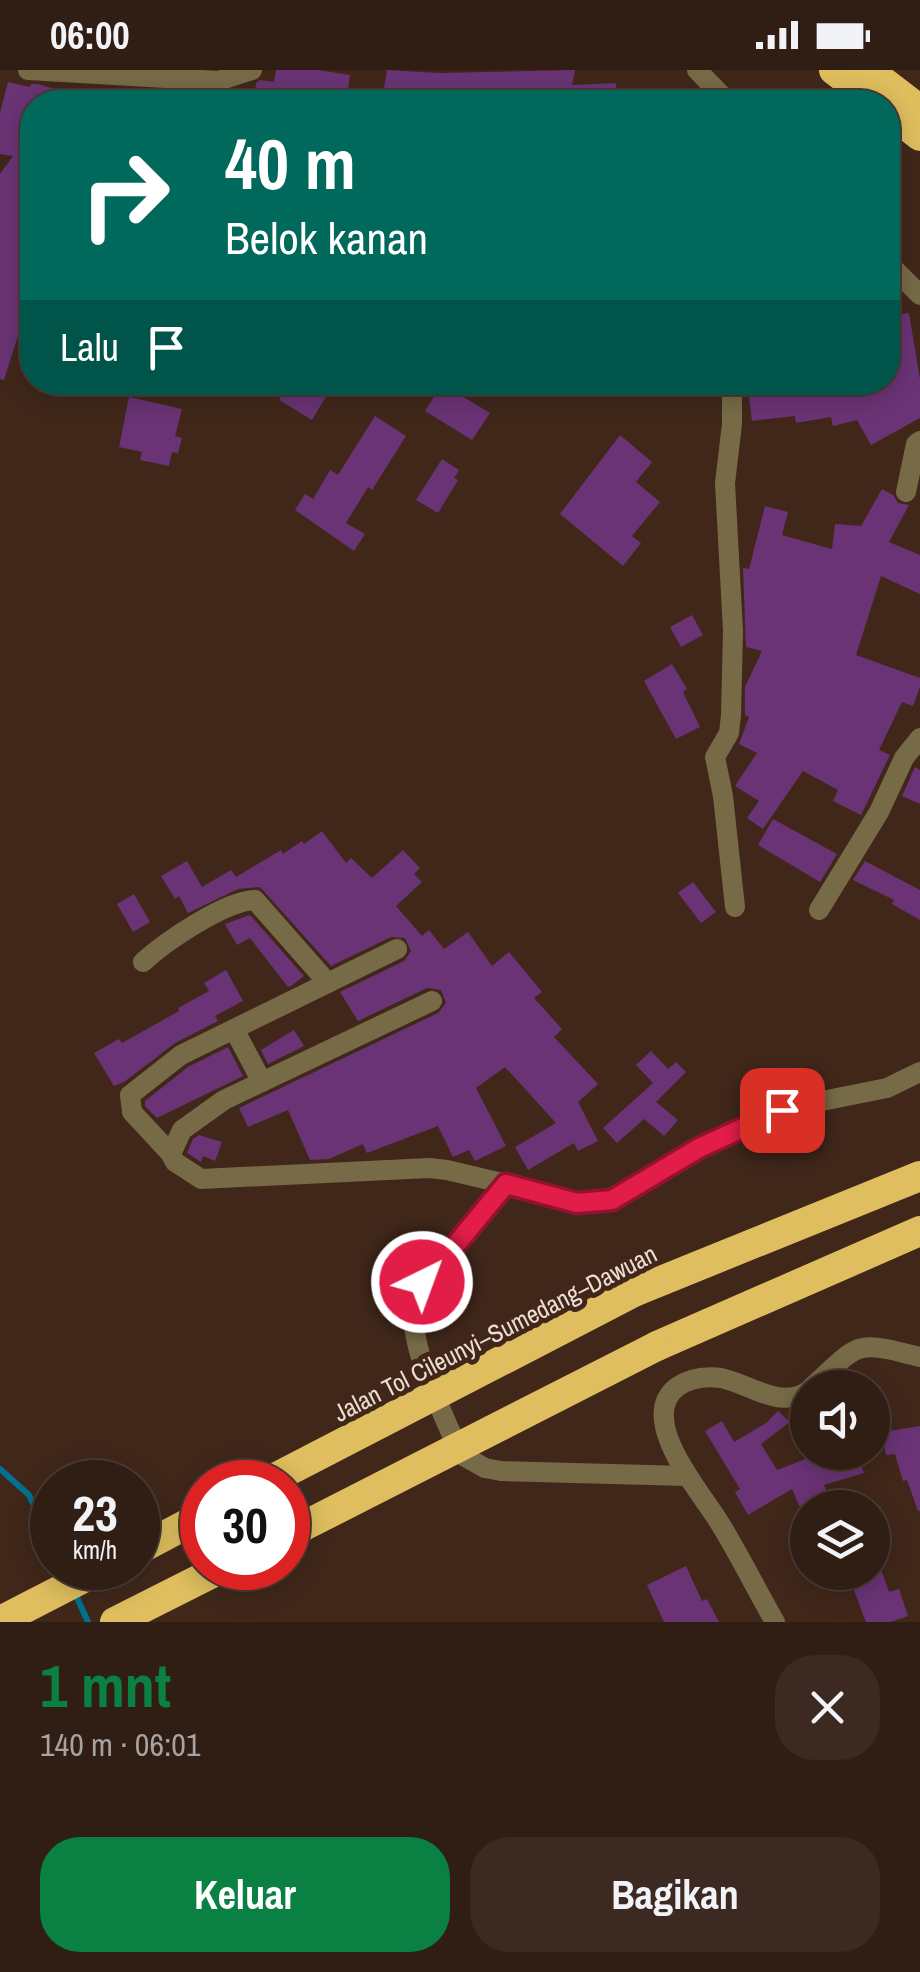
<!DOCTYPE html>
<html lang="id">
<meta charset="utf-8">
<style>
body{margin:0;font-family:"Archivo Narrow",sans-serif;background:#3c2a22;color:#f1f3f6;height:100vh;display:flex;flex-direction:column;font-size:38px;white-space:nowrap}
*{box-sizing:border-box;margin:0}
p{font-size:32px;color:#a8a2a0}
.icon{flex:none;width:55px;height:55px;fill:none;stroke:currentColor;stroke-width:2;stroke-linecap:round;stroke-linejoin:round}
.map{position:relative;height:1552px;overflow:hidden}
.panel{display:flex;flex-direction:column;background:#301d14;flex:1}
.panel>*{flex:none}
.top-card{position:absolute;left:20px;top:20px;width:880px;height:305px;border-radius:40px;box-shadow:0 5px 25px #0003,0 0 0 2px #4b3b34;background:#00695c;color:#fff;overflow:hidden}
.tools{position:absolute;left:790px;top:1300px;display:grid;gap:20px}
.tools a{display:grid;place-items:center;width:100px;height:100px;border-radius:50%;background:#301d14;box-shadow:0 5px 25px #0003,0 0 0 2px #4b3b34;font-size:50px}
.speed{position:absolute;left:30px;top:1390px;display:flex;gap:20px;font-size:50px;font-weight:700;text-align:center}
.speed>*{display:grid;place-content:center;width:130px;height:130px;border-radius:50%;background:#301d14;box-shadow:0 5px 25px #0003,0 0 0 2px #4b3b34;line-height:1}
.speed small{font-size:25px;font-weight:400}
.speed .limit{border:15px solid #d22;background:#fff;color:#111}
.pin{position:absolute;display:grid;place-items:center;width:85px;height:85px;color:#fff;margin:-42px;border-radius:20px;box-shadow:0 5px 15px #0006}
.me{position:absolute;width:110px;margin:-55px;rotate:42deg;stroke-linejoin:round;filter:drop-shadow(0 0 8px #0008)}
.turn{display:flex;align-items:center;gap:35px;height:210px;padding:0 40px;font-size:45px}
.turn .icon{width:130px;height:130px;stroke-width:2.5}
.turn b{display:block;font-size:70px;line-height:85px}
.then{display:flex;align-items:center;height:95px;padding:0 40px;background:#0003;gap:20px;font-size:38px}
.round{display:grid;place-items:center;flex:none;width:105px;height:105px;border-radius:40px;background:#3c2a22}
.headline{display:flex;align-items:center;justify-content:space-between;height:170px;padding:0 40px}
h1{font-size:60px;font-weight:700;line-height:75px;color:#0b8043}
.cta{display:flex;gap:20px;margin-top:auto;padding:20px 40px}
.cta a{flex:1;height:115px;border-radius:40px;background:#0b8043;color:#fff;font-size:40px;font-weight:700;line-height:115px;text-align:center}
.cta a+a{background:#3c2a22;color:#f1f3f6}
.status{display:flex;justify-content:space-between;align-items:center;height:70px;padding:0 50px;background:#301d14;direction:ltr}
.status svg{height:28px;fill:currentColor}
.map>svg:first-child{display:block}
.lines{fill:none;stroke-linecap:round;stroke-linejoin:round}
.stream{stroke:#007190;stroke-width:6}
.building{fill:#6a3375}
.minor{stroke:#776b47;stroke-width:20}
.motorway{stroke:#debe5e;stroke-width:30}
.motorway-bridge{stroke:#debe5e;stroke-width:30}
.route-casing{stroke:#92132f;stroke-width:25}
.route{stroke:#e11d48;stroke-width:18}
.labels{text-anchor:middle;dominant-baseline:central;stroke-width:10;stroke-linejoin:round;paint-order:stroke}
.street-label{font-size:25px;fill:#eeddd5;stroke:#40271a}
</style>
<div class="status"><b>06:00</b><svg viewBox="0 0 49 12"><path d="M0 12V9h3v3zM5 12V6h3v6zM10 12V3h3v9zM15 12V0h3v12zM26 1h20v11H26zM47 4h2v5h-2z"/></svg></div>
<div class="map">
<svg width="920" height="1552" viewBox="0 0 920 1552">
<rect width="100%" height="100%" fill="#40271a"/>
<g class="lines">
<!-- stream -->
<g class="stream">
<path d="M0,1399L29,1425L52,1475"/>
<path d="M74,1521L88,1552"/>
</g>
</g>
<!-- building -->
<g class="building">
<path d="M276,0H318L350,5L346,32H166L169,22L217,25L235,20L255,23L256,13L260,10L274,12Z"/>
<path d="M387,0L439,3L575,0L572,15L616,13L617,32H475L431,28L430,32L383,24Z"/>
<path d="M8,12L30,17L31,14H37L85,27L84,32H32V197L22,224L32,227V239L28,251L23,250L4,310L0,309V104L13,86L0,84V43Z"/>
<path d="M909,243L920,309V348L871,375L857,350L833,356L831,347L796,353L795,346L752,351L747,312H888V246Z"/>
<path d="M290,312H311L328,323L312,350L279,330Z"/>
<path d="M442,314L490,343L472,370L425,341Z"/>
<path d="M129,327L182,339L175,366L182,368L178,383L172,382L169,396L140,390L142,382L119,377Z"/>
<path d="M375,346L406,366L372,420L368,417L346,453L365,464L354,481L295,440L305,424L313,429L330,400L338,405Z"/>
<path d="M620,365L652,392L636,412L660,432L632,466L641,473L623,496L560,444Z"/>
<path d="M442,389L459,400L454,408L458,410L438,443L416,430Z"/>
<path d="M882,419L893,425L898,433L909,435L889,472L920,485V524L881,506L856,585L920,608V617L913,636L902,632L879,680L890,685L861,745L833,731L838,720L803,701L763,759L747,748L759,731L735,716L757,683L739,674L749,647L745,645V617L762,581L746,577L743,498L749,499L765,436L788,442L782,465L832,479L835,454L861,456Z"/>
<path d="M692,545L703,565L681,577L670,557Z"/>
<path d="M672,594L687,619L683,622L700,657L676,669L644,611Z"/>
<path d="M915,697L920,700V734L902,726Z"/>
<path d="M773,749L837,784L820,812L758,775Z"/>
<path d="M322,761L346,793L351,788L372,808L403,780L420,798L414,804L422,812L396,836L422,866L429,860L444,879L468,862L492,896L509,882L542,922L534,928L562,959L554,967L598,1014L578,1032L598,1071L578,1081L574,1073L528,1100L515,1077L556,1053L505,997L476,1018L506,1076L475,1091L469,1080L453,1087L438,1056L367,1083L363,1074L329,1089L310,1090L288,1040L248,1057L239,1038L438,943L446,933L441,920L427,918L358,951L340,922L404,891L411,881L405,868L391,867L331,896L260,817L238,819L188,843L179,826L175,829L161,806L187,791L202,817L231,800L236,807L281,780L283,784L302,771L304,774Z"/>
<path d="M865,791L920,820V850L892,834L894,830L853,810Z"/>
<path d="M693,812L716,842L701,853L678,823Z"/>
<path d="M134,824L150,852L133,862L117,834Z"/>
<path d="M250,845L304,906L291,916L288,917L250,868L237,875L225,854Z"/>
<path d="M226,900L243,931L215,946L218,951L175,973L124,1012L114,1016L94,983L119,969L122,973L179,941L178,938L209,921L204,913Z"/>
<path d="M294,960L304,976L268,994L261,980Z"/>
<path d="M228,977L243,1006L157,1048L145,1036V1031L188,997Z"/>
<path d="M651,981L668,999L676,992L686,1002L656,1032L678,1050L664,1066L644,1049L617,1073L603,1058L653,1013L636,995Z"/>
<path d="M199,1065L222,1072L215,1091L203,1086L201,1092L187,1083L193,1069Z"/>
<path d="M778,1341L790,1352L761,1374L777,1400L811,1387L813,1391L840,1382H857L864,1403L824,1415L831,1432L808,1438V1442L803,1444L792,1419L748,1445L735,1422L740,1419L705,1361L722,1351L734,1372L766,1353Z"/>
<path d="M920,1356V1441H918L907,1410L903,1411L895,1384L886,1385L882,1362Z"/>
<path d="M686,1496L702,1531L707,1529L719,1552H664L647,1515Z"/>
<path d="M847,1502H882L889,1522L899,1519L908,1546L890,1552H866Z"/>
</g>
<g class="lines">
<!-- minor -->
<g class="minor">
<path d="M28,0L218,11L252,0"/>
<path d="M697,0L728,32"/>
<path d="M888,193L920,225"/>
<path d="M732,312V354L725,413L733,561L731,645L729,663L715,687L723,726L735,837"/>
<path d="M906,422L916,374L920,371"/>
<path d="M819,840L879,742L904,688L920,668"/>
<path d="M143,892C166,871 225,831 255,830L328,913"/>
<path d="M432,931L224,1030L182,1060L171,1084L175,1092L201,1109L429,1098L447,1100L506,1114"/>
<path d="M234,959L262,1012"/>
<path d="M171,1084L132,1042L130,1025L181,985L397,879"/>
<path d="M811,1318C861,1272 853,1270 920,1287"/>
<path d="M687,1406L501,1401L485,1398L460,1384C444,1344 408,1277 414,1235C416,1222 423,1210 430,1199L453,1178L506,1114L577,1133L612,1130L699,1077L753,1051L817,1032L887,1018L920,1002"/>
<path d="M775,1552C756,1519 739,1484 719,1452C701,1422 636,1349 677,1317C690,1308 706,1306 721,1308C750,1314 780,1340 808,1321"/>
</g>
<!-- motorway -->
<g class="motorway">
<path d="M834,0L876,32"/>
<path d="M868,0L920,40"/>
<path d="M888,41L920,66"/>
<path d="M636,1221L920,1106"/>
<path d="M657,1276L920,1161"/>
<path d="M138,1480L202,1446"/>
<path d="M0,1551L103,1498"/>
<path d="M115,1552L222,1498"/>
</g>
<!-- motorway-bridge -->
<g class="motorway-bridge">
<path d="M267,1412L636,1221"/>
<path d="M288,1464L657,1276"/>
</g>
</g>
<g class="lines">
<defs>
<path id="route" d="M422,1212L430,1199L453,1178L506,1114L577,1133L612,1130L699,1078L782,1040"/>
</defs>
<!-- route casing -->
<use href="#route" class="route-casing"/>
<!-- route -->
<use href="#route" class="route"/>
</g>
<g class="labels">
<!-- street labels -->
<g class="street-label">
<text transform="translate(495 1263) rotate(-27)">Jalan Tol Cileunyi–Sumedang–Dawuan</text>
</g>
</g>
</svg>
<div class="tools">
<a><svg class="icon" aria-label="sound" viewBox="0 0 24 24"><path d="M4 9h4l5-4v14l-5-4H4zM17 9q2 3 0 6"/></svg></a>
<a><svg class="icon" aria-label="layers" viewBox="0 0 24 24"><path d="M12 4l9 5-9 5-9-5zM3 14l9 5 9-5"/></svg></a>
</div>
<div class="speed"><div>23<small>km/h</small></div><div class="limit">30</div></div>
<div class="pin" style="left:782px;top:1040px;background:#d93025"><svg class="icon" aria-label="arrive" viewBox="0 0 24 24"><path d="M6 21V4h12l-3 4 3 4H6"/></svg></div>
<svg class="me" style="left:422px;top:1212px" viewBox="-20 -20 40 40"><circle r="17" fill="#e11d48" stroke="#fff" stroke-width="3"/><path d="M0-11L8 9 0 5-8 9z" fill="#fff"/></svg>
<div class="top-card">
<div class="turn"><svg class="icon" aria-label="right" viewBox="0 0 24 24"><path d="M7 20v-9h11M14 6l5 5-5 5"/></svg><div><b>40 m</b>Belok kanan</div></div>
<div class="then">Lalu<svg class="icon" aria-label="arrive" viewBox="0 0 24 24"><path d="M6 21V4h12l-3 4 3 4H6"/></svg></div>
</div>
</div>
<section class="panel">
<div class="headline"><div><h1>1 mnt</h1><p>140 m · 06:01</p></div><a class="round"><svg class="icon" aria-label="close" viewBox="0 0 24 24"><path d="M6 6l12 12M18 6L6 18"/></svg></a></div>
<div class="cta"><a>Keluar</a><a>Bagikan</a></div>
</section>
